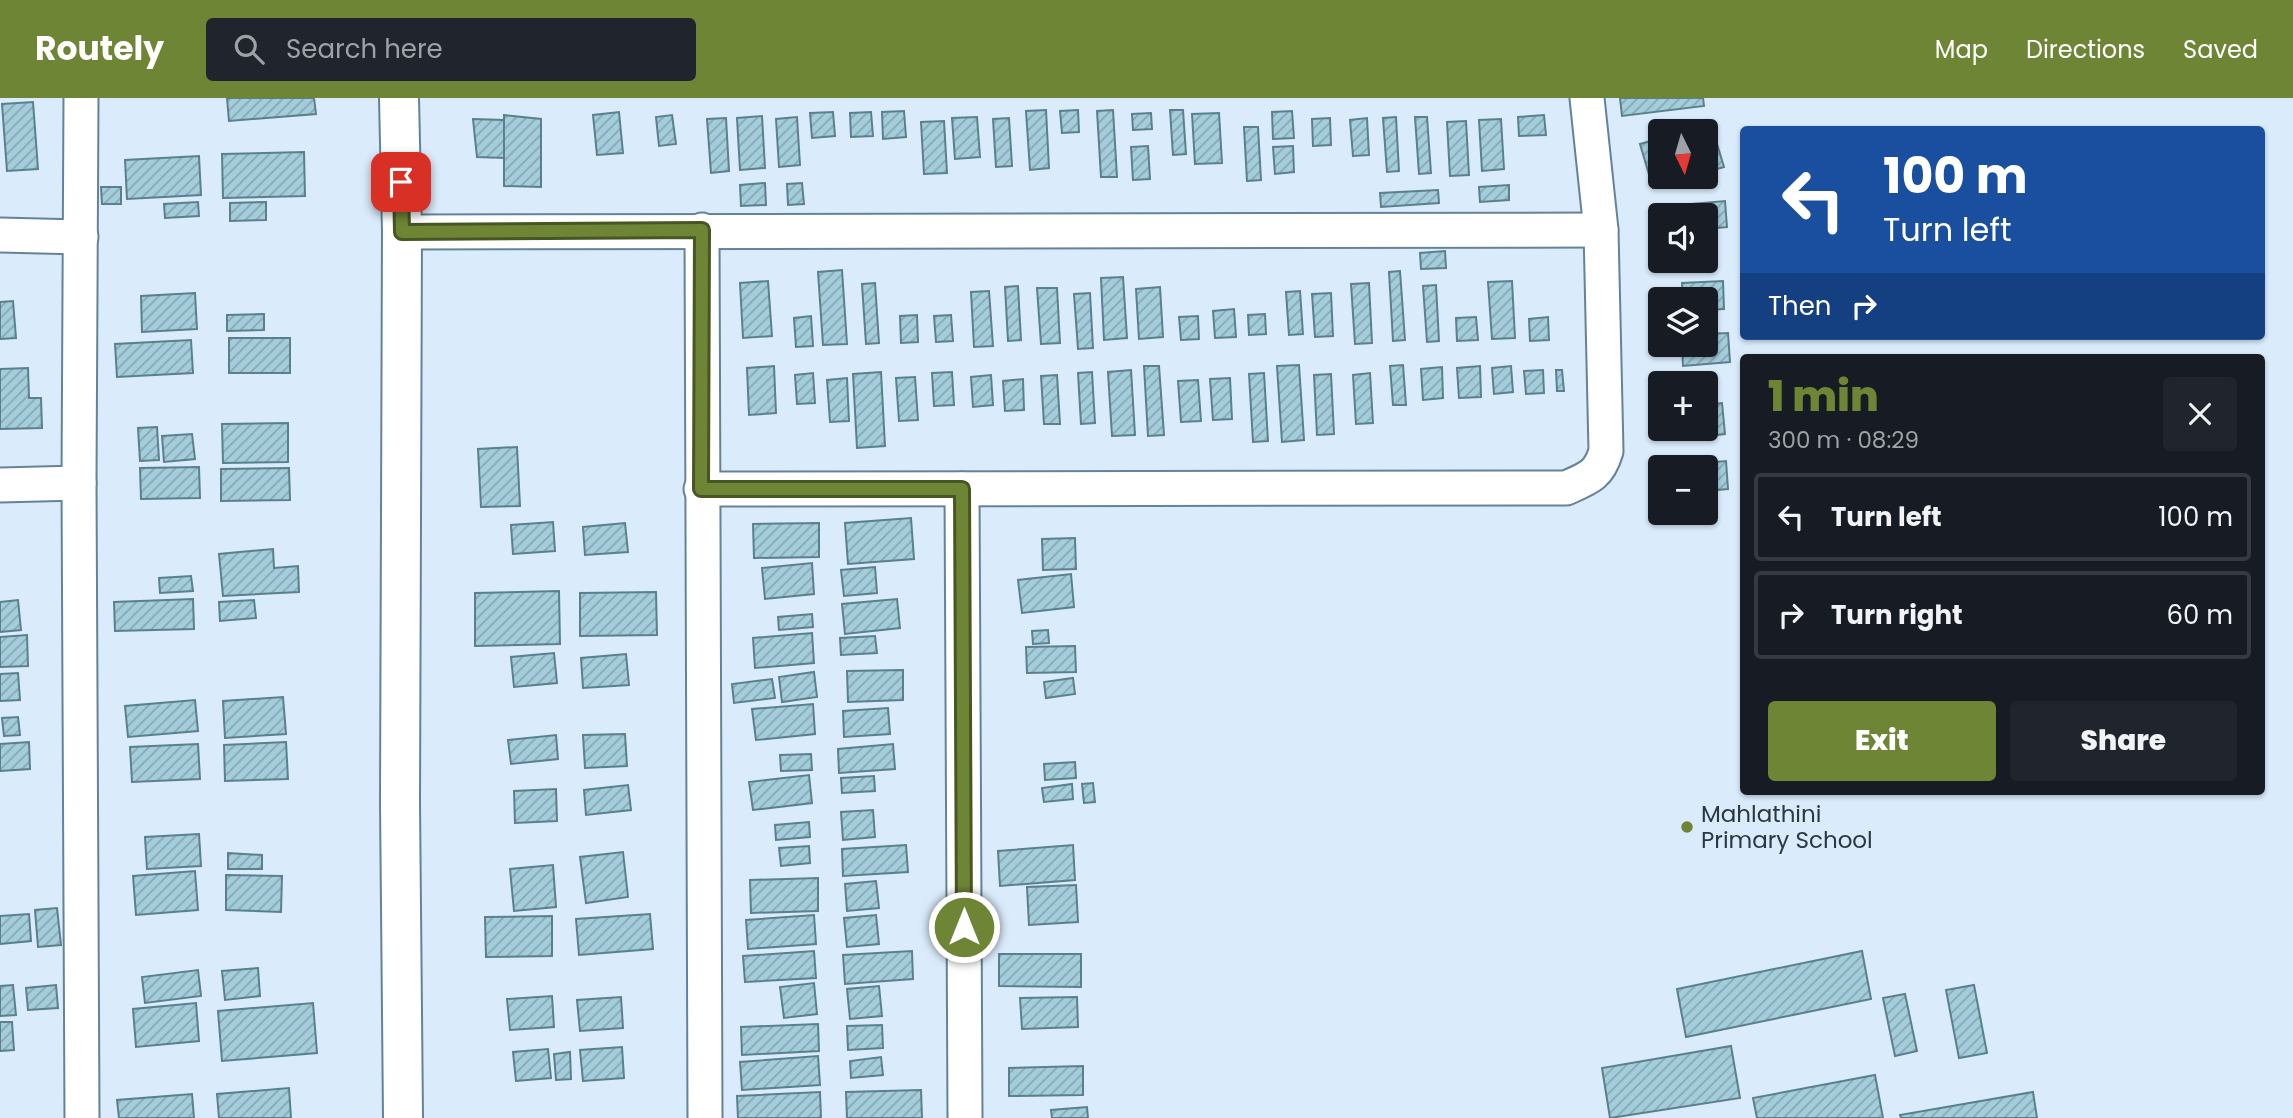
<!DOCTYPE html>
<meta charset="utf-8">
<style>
body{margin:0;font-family:Poppins,sans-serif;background:#20242c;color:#f1f3f6;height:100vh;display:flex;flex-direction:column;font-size:26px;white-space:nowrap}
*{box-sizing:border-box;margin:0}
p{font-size:23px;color:#9ea1a6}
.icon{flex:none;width:38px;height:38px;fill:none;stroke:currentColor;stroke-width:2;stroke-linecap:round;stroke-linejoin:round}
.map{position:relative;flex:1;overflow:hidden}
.details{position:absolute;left:1740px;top:256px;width:525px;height:441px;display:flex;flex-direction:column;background:#171b24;border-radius:7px;box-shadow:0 2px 5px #0004}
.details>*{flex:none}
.banner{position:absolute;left:1740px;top:28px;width:525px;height:214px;border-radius:7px;box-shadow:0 2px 5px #0004;background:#1a4fa0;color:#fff;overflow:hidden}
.needle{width:46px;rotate:175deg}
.controls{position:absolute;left:1648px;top:21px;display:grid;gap:14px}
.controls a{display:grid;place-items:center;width:70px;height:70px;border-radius:7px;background:#171b24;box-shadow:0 2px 5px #0004;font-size:35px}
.pin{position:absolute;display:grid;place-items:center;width:60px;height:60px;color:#fff;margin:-30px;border-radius:14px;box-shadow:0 4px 10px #0006}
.me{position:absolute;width:77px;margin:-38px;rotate:0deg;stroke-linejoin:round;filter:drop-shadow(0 0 5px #0008)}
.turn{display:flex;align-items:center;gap:24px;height:147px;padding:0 28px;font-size:32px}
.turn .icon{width:91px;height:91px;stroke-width:2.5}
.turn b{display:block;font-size:49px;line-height:60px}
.then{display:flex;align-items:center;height:66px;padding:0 28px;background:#0003;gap:14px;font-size:26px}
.round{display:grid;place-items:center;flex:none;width:74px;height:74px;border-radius:7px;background:#20242c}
.overview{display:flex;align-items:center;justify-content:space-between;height:119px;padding:0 28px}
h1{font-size:42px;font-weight:800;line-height:52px;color:#6f8536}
.primary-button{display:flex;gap:14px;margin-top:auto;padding:14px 28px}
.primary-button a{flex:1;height:80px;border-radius:7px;background:#6f8536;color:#fff;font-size:28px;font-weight:800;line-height:80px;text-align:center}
.primary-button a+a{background:#20242c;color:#f1f3f6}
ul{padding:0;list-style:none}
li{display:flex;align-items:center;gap:21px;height:88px;margin:0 14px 10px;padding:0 14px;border:4px solid #363941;border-radius:7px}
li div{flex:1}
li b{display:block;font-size:26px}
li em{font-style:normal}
header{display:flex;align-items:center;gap:42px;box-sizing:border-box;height:98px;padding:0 35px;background:#6f8536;color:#fff}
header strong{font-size:33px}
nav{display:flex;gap:38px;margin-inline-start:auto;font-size:24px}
.search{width:490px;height:63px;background:#20242c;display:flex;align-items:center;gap:18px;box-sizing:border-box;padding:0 24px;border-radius:7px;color:#9ea1a6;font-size:26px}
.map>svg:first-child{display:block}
.building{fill:url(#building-hatch);stroke:#5a808d;stroke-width:2}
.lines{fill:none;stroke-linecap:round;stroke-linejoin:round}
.minor-casing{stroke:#668298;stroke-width:37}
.tertiary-casing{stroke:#668298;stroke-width:42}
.minor{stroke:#fff;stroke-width:33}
.tertiary{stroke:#fff;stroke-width:38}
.route-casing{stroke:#485623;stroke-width:18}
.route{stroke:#6f8536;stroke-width:12}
.poi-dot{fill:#6f8536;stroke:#daebfb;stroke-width:2.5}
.labels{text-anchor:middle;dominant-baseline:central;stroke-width:5;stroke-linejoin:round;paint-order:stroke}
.poi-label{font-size:23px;fill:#2b3741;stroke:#daebfb;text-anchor:start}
</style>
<header>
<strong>Routely</strong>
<div class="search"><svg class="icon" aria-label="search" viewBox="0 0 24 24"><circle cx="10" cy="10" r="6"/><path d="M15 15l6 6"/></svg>Search here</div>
<nav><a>Map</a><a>Directions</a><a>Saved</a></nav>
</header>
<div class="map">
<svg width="2293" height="1020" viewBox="0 0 2293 1020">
<defs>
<pattern id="building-hatch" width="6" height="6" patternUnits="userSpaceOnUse" patternTransform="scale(1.75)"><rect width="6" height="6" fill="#a4cddb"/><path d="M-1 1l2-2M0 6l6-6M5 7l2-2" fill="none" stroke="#86a7b3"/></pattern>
</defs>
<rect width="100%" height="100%" fill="#daebfb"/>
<!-- building -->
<g class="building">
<path d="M227,0H314L316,16L229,23Z"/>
<path d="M1620,0H1703L1704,8L1622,18Z"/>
<path d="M33,4L38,71L7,73L2,6Z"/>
<path d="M1046,12L1049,70L1030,72L1026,13Z"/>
<path d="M1078,12L1079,34L1062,35L1060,13Z"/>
<path d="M1113,12L1117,79H1101L1097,13Z"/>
<path d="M1170,12H1183L1186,56L1173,57Z"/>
<path d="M904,13L906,39L883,41L882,14Z"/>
<path d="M1292,13L1294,40L1273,41L1272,14Z"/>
<path d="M619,14L623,55L597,57L593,17Z"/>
<path d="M833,14L835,38L812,40L810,15Z"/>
<path d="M871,14L873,38L851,39L850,15Z"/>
<path d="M1151,15L1152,31L1133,32L1132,16Z"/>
<path d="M1219,15L1222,65L1195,66L1192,16Z"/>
<path d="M504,17L541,21V89L504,88Z"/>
<path d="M672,17L676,46L659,48L656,19Z"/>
<path d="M1544,17L1546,37L1519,38L1518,19Z"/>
<path d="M762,18L765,70L740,72L737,20Z"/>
<path d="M797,19L800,67L779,69L776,21Z"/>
<path d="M977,19L980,59L955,61L952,20Z"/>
<path d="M1396,19L1399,73L1387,74L1383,20Z"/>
<path d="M1415,19H1427L1431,75L1419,76Z"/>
<path d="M726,20L729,73L711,75L707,21Z"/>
<path d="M1009,20L1012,68L996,69L993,21Z"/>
<path d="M1330,20L1331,47L1313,48L1312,21Z"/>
<path d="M1367,20L1369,57L1353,58L1350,22Z"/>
<path d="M473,21L504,22V60L477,59Z"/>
<path d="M1501,21L1504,71L1482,73L1479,22Z"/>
<path d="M944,23L947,75L924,76L921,24Z"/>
<path d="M1466,23L1469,77L1450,78L1447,24Z"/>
<path d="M1711,26L1724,69L1706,74V33H1685Z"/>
<path d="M1244,29H1258L1261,82L1247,83Z"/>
<path d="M1661,40V79H1691L1653,90L1640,46Z"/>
<path d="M1148,48L1150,81L1133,82L1131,49Z"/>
<path d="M1293,48L1294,74L1275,76L1273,49Z"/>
<path d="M304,54L305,98L223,100L222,56Z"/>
<path d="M199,58L201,97L127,101L125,62Z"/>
<path d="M765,85L766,107L741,108L740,87Z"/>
<path d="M802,85L804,106L788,107L787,86Z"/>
<path d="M1509,87V102L1480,104L1479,89Z"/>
<path d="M101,89H121V106H102Z"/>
<path d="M1438,92L1439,105L1381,109L1380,95Z"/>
<path d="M1725,103L1727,129L1706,131V117H1681L1680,107Z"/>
<path d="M198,104L199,118L165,120L164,106Z"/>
<path d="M266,104V122L230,123V105Z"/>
<path d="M1445,153L1446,170L1421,171L1420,155Z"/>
<path d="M842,172L847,246L823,247L818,174Z"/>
<path d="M1400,173L1405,242L1393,243L1389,174Z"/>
<path d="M1123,179L1127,240L1104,242L1101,180Z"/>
<path d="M768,183L772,238L743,240L740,185Z"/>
<path d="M1512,183L1515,240L1492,241L1488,184Z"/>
<path d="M1723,183L1724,211L1706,212V201H1683L1682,185Z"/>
<path d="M875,185L879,245L866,246L862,186Z"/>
<path d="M1369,185L1372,245L1355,246L1351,186Z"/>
<path d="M1436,187L1439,243L1427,244L1423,188Z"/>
<path d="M1018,188L1021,242L1008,243L1005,189Z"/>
<path d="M1160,189L1163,239L1139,241L1136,191Z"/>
<path d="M1037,190H1057L1060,245L1041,246Z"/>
<path d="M989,193L993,248L974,249L971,194Z"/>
<path d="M1300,193L1303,236L1289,237L1286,194Z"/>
<path d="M195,195L197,231L142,234L141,198Z"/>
<path d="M1090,195L1093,250L1078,251L1074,196Z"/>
<path d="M1331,195L1333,238L1315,239L1312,196Z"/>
<path d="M13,203L16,240L0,241V204Z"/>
<path d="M1234,211L1236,239L1215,240L1213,213Z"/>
<path d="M264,216V232L227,233V217Z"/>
<path d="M1265,216L1266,236L1249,237L1248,217Z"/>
<path d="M917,217L918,244L901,245L900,218Z"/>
<path d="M951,217L953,243L936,244L934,218Z"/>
<path d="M811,218L813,248L796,249L794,220Z"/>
<path d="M1198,218L1199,241L1181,242L1179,219Z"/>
<path d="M1476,219L1478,242L1457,243L1456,220Z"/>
<path d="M1548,219L1549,242L1530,243L1529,221Z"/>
<path d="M1728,235L1730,264L1683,268L1682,247H1706V236Z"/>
<rect x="229" y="240" width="61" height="35"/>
<path d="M191,242L193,275L117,279L115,246Z"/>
<path d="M1299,267L1304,342L1282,344L1277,268Z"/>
<path d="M1403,267L1406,307H1393L1390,268Z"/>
<path d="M774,268L776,315L749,317L747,270Z"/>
<path d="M1144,268H1159L1164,337L1148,338Z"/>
<path d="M1480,268L1481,299L1459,300L1457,270Z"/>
<path d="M1511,268L1513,294L1494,296L1492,270Z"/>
<path d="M1442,269L1443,300L1423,302L1421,271Z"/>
<path d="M28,270L29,300H41L42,330L0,331V271Z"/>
<path d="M1131,272L1135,337L1112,338L1108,274Z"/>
<path d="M1543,272L1544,295L1526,296L1524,273Z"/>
<path d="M1556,272H1562L1564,293H1557Z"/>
<path d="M881,274L885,348L857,350L853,276Z"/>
<path d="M952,274L954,307L934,308L932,275Z"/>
<path d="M1092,274L1095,325L1081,326L1078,275Z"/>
<path d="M813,275L815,305L797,306L795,277Z"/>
<path d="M1264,275L1268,343L1253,344L1249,276Z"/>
<path d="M1370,275L1373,325L1356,326L1353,277Z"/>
<path d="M1331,276L1334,336L1317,337L1314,277Z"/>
<path d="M991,277L993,307L973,309L971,279Z"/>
<path d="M1057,277L1060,326H1044L1041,278Z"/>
<path d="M915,279L918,322L899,323L896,280Z"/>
<path d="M847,280L849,323L830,324L827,282Z"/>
<path d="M1230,280L1232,321L1213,322L1210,281Z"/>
<path d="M1023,281L1024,312L1005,313L1003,283Z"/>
<path d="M1198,282L1201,323L1181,324L1178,283Z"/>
<path d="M1722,305L1725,336L1680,341L1679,331H1706V307Z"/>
<path d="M288,325V364L223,365L222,326Z"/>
<path d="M157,329L159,362L140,363L138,330Z"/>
<path d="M192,336L195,361L164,364L162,338Z"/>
<path d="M517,349L520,408L481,409L478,351Z"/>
<path d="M1726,363L1728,391L1706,393V369H1683V367Z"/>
<path d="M199,369L200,400L141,401L140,370Z"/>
<path d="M289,370L290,402L221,403V371Z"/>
<path d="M911,420L914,461L848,466L845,425Z"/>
<path d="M553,424L555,453L513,456L511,427Z"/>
<path d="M625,425L628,454L585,457L583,429Z"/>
<path d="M819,425V459L754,460L753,426Z"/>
<path d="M1075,440L1076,471L1043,472L1042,441Z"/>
<path d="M273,451L274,470L298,468L299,494L223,498L219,456Z"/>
<path d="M812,465L814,496L765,501L762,470Z"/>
<path d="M875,469L877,495L844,498L841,472Z"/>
<path d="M1071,476L1074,509L1022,515L1018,482Z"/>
<path d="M191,478L193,493L160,495L159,480Z"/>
<path d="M559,493L560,546L475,548V495Z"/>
<path d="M656,494L657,537L580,538V495Z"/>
<path d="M193,501L194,531L115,533L114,504Z"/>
<path d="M897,501L900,530L845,536L842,506Z"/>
<path d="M18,502L21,532L0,534V504Z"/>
<path d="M254,502L256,520L220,523L219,504Z"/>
<path d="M812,516L813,529L779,532L778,519Z"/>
<path d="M1048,532L1049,545L1033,546L1032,533Z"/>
<path d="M812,535L814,565L755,570L753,540Z"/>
<path d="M27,537L28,568L0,569V539Z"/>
<path d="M875,538L877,555L841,557L840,540Z"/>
<path d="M1075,548L1076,574L1027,575L1026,549Z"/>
<path d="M554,555L557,585L514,589L511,559Z"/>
<path d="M626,556L629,587L583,590L581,560Z"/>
<path d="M903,572V602L848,604L847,573Z"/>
<path d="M814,574L817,599L782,604L779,579Z"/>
<path d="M18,575L20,602L0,603V576Z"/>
<path d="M1073,580L1075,596L1046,600L1044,584Z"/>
<path d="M772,581L775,600L734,605L732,586Z"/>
<path d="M283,599L286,636L225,640L223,603Z"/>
<path d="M195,602L198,633L128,639L125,608Z"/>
<path d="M813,606L815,636L756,642L752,611Z"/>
<path d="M888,610L890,636L844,639L843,613Z"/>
<path d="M18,619L20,637L4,638L2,620Z"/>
<path d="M625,636L627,668L585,670L583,637Z"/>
<path d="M556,637L558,661L511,666L508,642Z"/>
<path d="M29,644L30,671L0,673V646Z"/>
<path d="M286,644L288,681L225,683L224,647Z"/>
<path d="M198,646L200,681L132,684L130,649Z"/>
<path d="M893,646L895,671L839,675L838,651Z"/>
<path d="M811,656L812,672L781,673L780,657Z"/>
<path d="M1075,664L1076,680L1045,682L1044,666Z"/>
<path d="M809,677L812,705L753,712L749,684Z"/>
<path d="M874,678L875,693L842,695L841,680Z"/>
<path d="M1093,685L1095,704L1084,705L1082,686Z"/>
<path d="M1072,686L1073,701L1044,704L1042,690Z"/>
<path d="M628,687L631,712L586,717L584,692Z"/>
<path d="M556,691L557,723L515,725L514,693Z"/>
<path d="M873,712L875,739L843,742L841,714Z"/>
<path d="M809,724L810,739L776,742L775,727Z"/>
<path d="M199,736L201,768L147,771L145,739Z"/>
<path d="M906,747L908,774L843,778L842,751Z"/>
<path d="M1073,747L1075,782L1000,788L998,753Z"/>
<path d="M809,748L810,765L781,768L779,750Z"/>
<path d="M623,754L628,799L586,805L580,759Z"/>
<path d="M228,755L262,757V771H228Z"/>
<path d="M553,767L556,809L514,813L510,771Z"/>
<path d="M195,773L198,812L136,817L133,778Z"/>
<path d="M226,777L282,778L281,814L226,812Z"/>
<path d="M818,780V813L751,815L750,782Z"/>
<path d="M876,783L879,810L847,813L845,786Z"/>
<path d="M1076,787L1078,824L1029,827L1027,789Z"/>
<path d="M57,810L61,847L38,849L35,812Z"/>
<path d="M29,816L31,843L0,846V818Z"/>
<path d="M650,816L653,851L579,857L576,821Z"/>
<path d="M814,817L816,846L748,851L746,822Z"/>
<path d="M876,817L879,846L847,849L844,820Z"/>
<path d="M552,818V858L486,859L485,819Z"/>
<path d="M814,853L816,880L745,884L743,858Z"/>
<path d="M912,853L913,881L845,886L843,857Z"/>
<path d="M1862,853L1871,901L1686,939L1677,891Z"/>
<path d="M999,856H1081V889L999,888Z"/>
<path d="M258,870L260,898L225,902L222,873Z"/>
<path d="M198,872L201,898L145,905L142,879Z"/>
<path d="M814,885L817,916L784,920L780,889Z"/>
<path d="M13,887L16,917L0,918V888Z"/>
<path d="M56,887L58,910L28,912L26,890Z"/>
<path d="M1974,887L1987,955L1959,960L1946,892Z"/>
<path d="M879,888L882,918L850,921L847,891Z"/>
<path d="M1905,896L1917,953L1895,958L1883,900Z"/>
<path d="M552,898L554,929L510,932L507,901Z"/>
<path d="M621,899L623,930L580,933L577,902Z"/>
<path d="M1077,899L1078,929L1022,931L1020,900Z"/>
<path d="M196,905L199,943L136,949L133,911Z"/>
<path d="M313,905L317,955L222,963L218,913Z"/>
<path d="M0,924H12L14,952L0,953Z"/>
<path d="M818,926L819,953L742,957L741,929Z"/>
<path d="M882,927L883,950L848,952L847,928Z"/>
<path d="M1731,948L1740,1000L1610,1020L1602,970Z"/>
<path d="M622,949L624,980L583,983L580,952Z"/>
<path d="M548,951L551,980L516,983L513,954Z"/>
<path d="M570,954L571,981L556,982L554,956Z"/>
<path d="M818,958L820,987L742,992L740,964Z"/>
<path d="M881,959L883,977L851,980L850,963Z"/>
<path d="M1083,968V997L1009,998V970Z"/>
<path d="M1875,977L1883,1020H1757L1753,1000Z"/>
<path d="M289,990L291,1020H219L217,996Z"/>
<path d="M921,992L922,1020H847L846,994Z"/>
<path d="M820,994L821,1020H738L737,998Z"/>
<path d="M2033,994L2037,1020H1901L1900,1017Z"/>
<path d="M192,996L194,1020H119L117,1002Z"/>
<path d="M1087,1009L1088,1020H1052L1051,1012Z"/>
</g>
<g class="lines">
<defs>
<g id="minor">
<path d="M81,0L79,385L82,1020"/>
<path d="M702,132L705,1020"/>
<path d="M402,134L1601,132"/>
<path d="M0,137L81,139"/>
<path d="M0,387L79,385"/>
<path d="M701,391L1566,390C1589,380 1599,377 1606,353L1601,132L1587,0"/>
<path d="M962,391L965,1020"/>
</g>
<path id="tertiary" d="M399,0L402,134L400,705L403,1020"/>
</defs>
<!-- minor casing -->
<use href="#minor" class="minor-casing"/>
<!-- tertiary casing -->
<use href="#tertiary" class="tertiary-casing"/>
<!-- minor -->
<use href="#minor" class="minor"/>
<!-- tertiary -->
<use href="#tertiary" class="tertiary"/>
</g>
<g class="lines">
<defs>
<path id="route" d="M401,84L402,134L702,132L701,391H962L964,829"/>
</defs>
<!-- route casing -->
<use href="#route" class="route-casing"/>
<!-- route -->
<use href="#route" class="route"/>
</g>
<!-- markers -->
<circle class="poi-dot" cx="1687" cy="729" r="7"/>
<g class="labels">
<!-- poi labels -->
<g class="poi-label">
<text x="1701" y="716">Mahlathini<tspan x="1701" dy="26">Primary School</tspan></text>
</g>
</g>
</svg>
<div class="controls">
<a><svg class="needle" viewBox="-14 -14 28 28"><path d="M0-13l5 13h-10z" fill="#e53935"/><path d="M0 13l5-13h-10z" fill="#9ea1a6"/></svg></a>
<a><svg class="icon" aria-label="sound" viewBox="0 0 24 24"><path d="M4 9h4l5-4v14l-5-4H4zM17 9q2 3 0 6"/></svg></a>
<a><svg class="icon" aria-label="layers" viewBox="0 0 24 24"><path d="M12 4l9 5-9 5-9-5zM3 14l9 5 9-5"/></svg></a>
<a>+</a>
<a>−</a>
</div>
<div class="pin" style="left:401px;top:84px;background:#d93025"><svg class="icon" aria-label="arrive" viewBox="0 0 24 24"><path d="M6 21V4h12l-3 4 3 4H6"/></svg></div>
<svg class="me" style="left:964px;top:829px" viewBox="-20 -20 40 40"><circle r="17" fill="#6f8536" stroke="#fff" stroke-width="3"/><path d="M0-11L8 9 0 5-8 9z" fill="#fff"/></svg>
<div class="banner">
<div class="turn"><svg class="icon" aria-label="left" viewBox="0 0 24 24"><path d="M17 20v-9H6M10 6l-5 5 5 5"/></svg><div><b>100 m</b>Turn left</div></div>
<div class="then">Then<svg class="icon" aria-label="right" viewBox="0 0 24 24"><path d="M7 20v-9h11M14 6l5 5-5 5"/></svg></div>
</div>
<section class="details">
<div class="overview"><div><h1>1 min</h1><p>300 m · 08:29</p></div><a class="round"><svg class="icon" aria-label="close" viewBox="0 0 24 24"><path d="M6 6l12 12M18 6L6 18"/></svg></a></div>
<ul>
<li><svg class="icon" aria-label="left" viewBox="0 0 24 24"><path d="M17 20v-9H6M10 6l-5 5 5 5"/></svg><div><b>Turn left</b></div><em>100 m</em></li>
<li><svg class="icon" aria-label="right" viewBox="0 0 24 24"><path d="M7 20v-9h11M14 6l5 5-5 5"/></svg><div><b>Turn right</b></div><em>60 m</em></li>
</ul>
<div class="primary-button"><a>Exit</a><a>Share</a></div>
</section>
</div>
